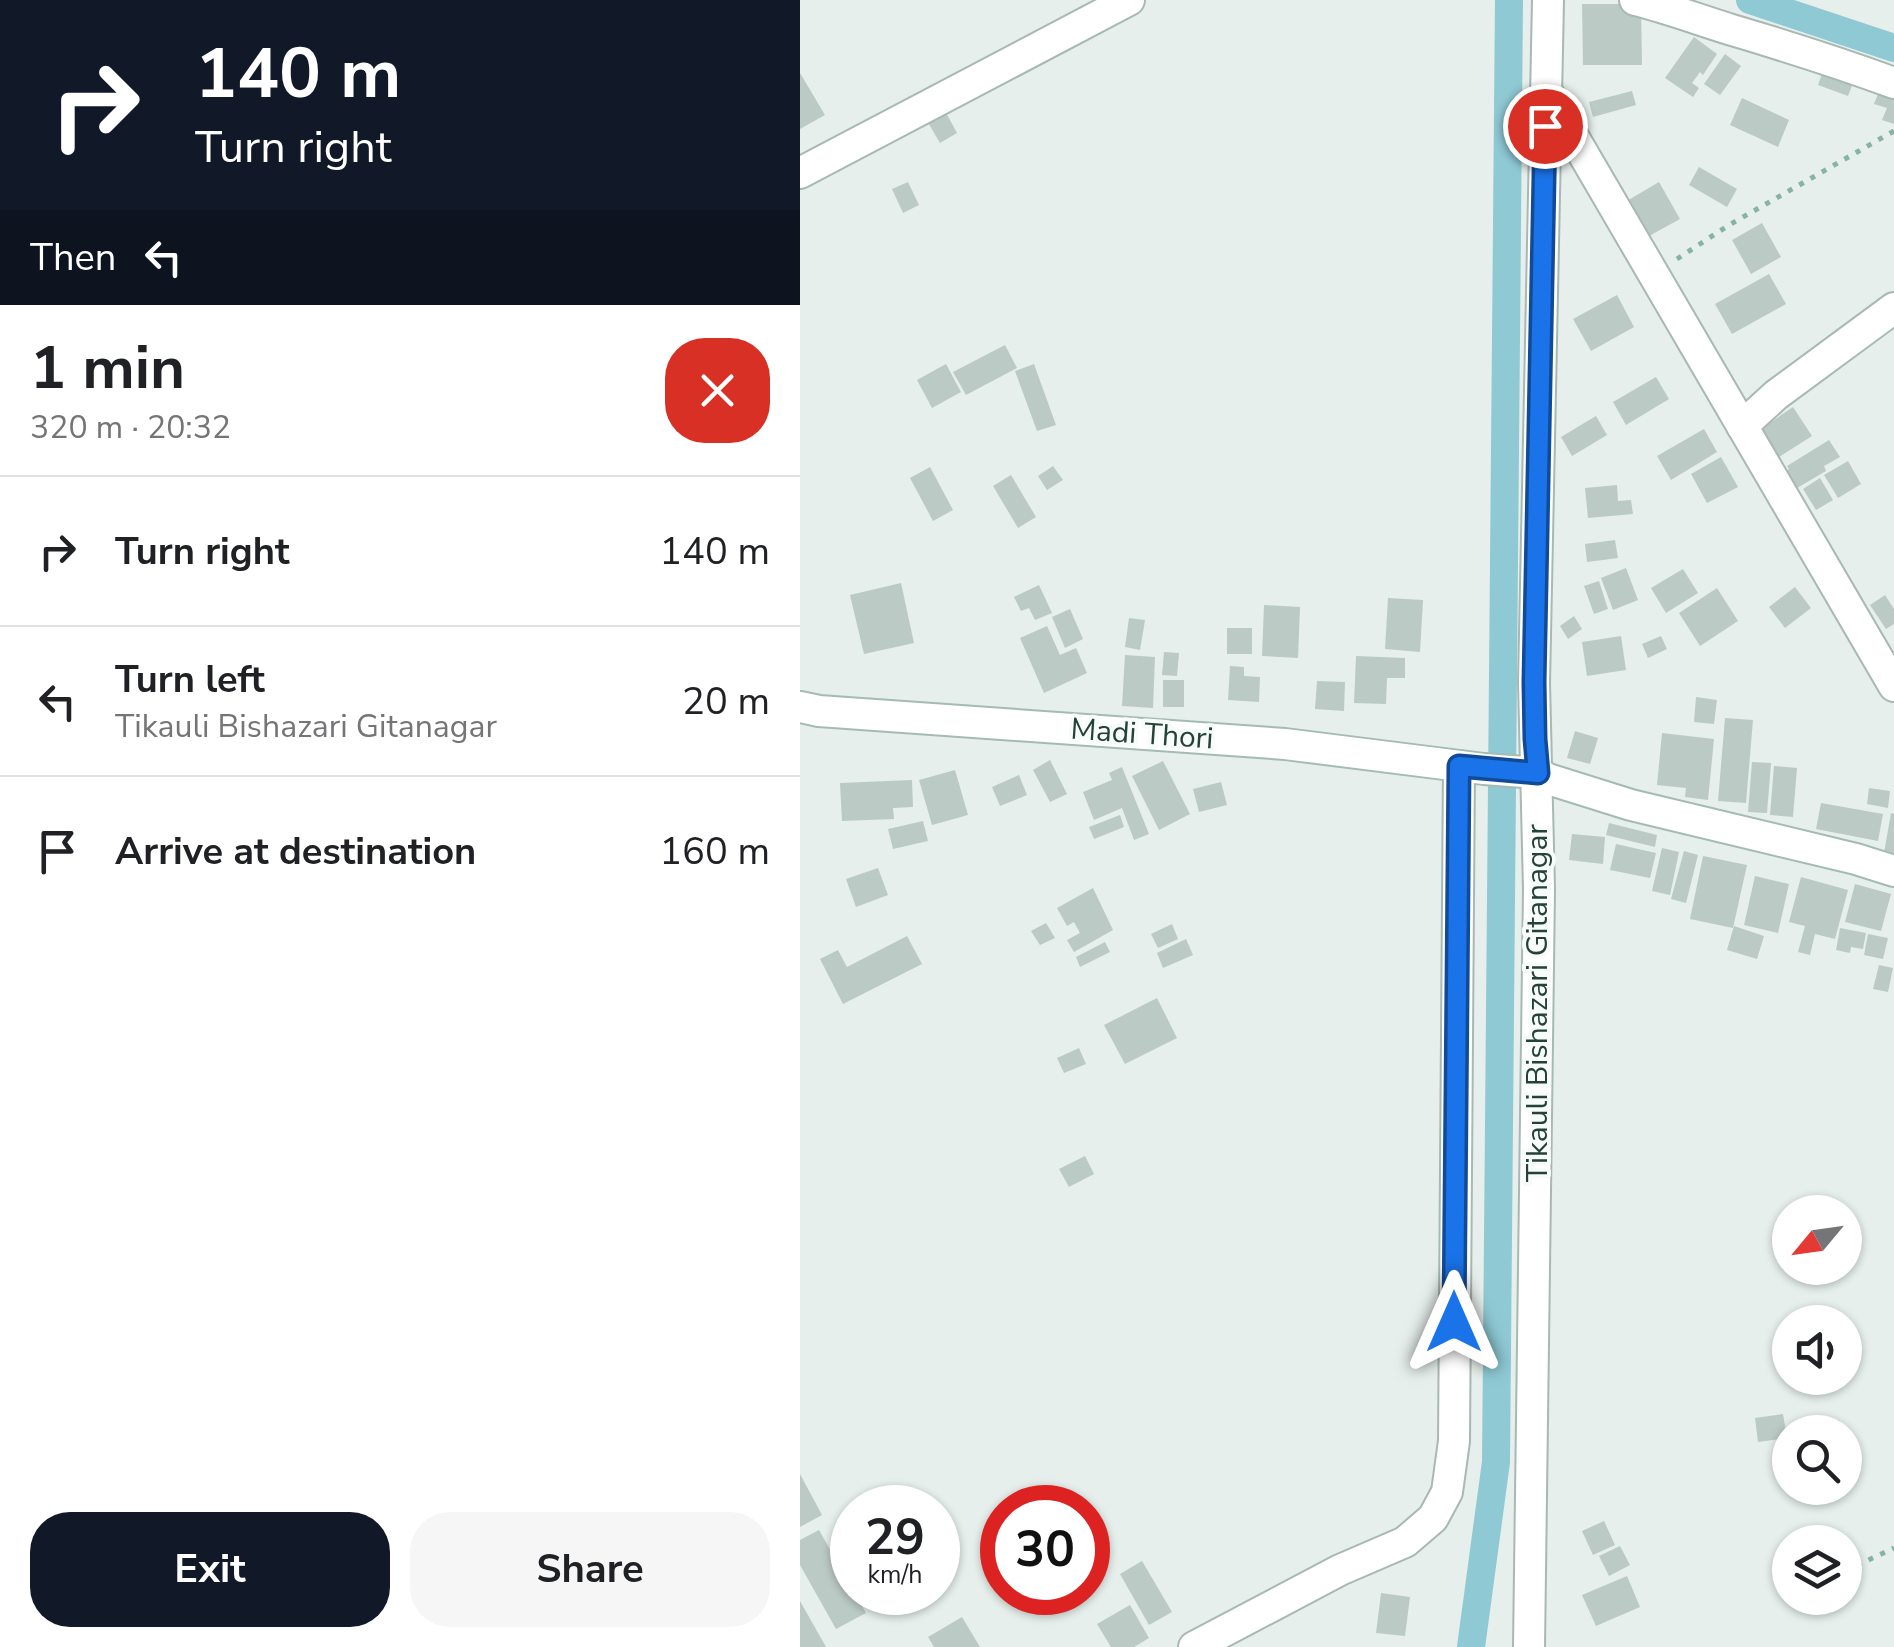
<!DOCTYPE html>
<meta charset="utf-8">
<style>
body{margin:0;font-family:"Nunito Sans",sans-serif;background:#f6f6f6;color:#202124;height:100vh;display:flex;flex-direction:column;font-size:38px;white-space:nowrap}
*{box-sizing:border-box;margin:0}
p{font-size:32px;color:#757577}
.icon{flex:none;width:55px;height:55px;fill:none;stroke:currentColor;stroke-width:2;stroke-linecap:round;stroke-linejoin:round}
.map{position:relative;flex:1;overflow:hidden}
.drawer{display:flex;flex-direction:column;background:#fff;width:800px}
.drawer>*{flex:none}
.hud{background:#111827;color:#fff;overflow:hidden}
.needle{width:65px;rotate:241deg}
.controls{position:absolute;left:972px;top:1195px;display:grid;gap:20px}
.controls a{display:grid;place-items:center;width:90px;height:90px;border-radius:50%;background:#fff;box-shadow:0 2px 8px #0004;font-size:50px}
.speed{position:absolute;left:30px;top:1485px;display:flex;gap:20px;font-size:50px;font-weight:700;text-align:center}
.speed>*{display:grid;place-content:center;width:130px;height:130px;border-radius:50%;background:#fff;box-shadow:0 2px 8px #0004;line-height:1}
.speed small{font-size:25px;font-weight:400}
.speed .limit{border:15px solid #d22;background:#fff;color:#111}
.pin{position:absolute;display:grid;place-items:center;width:85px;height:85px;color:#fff;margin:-42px;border:5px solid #fff;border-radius:50%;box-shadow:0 2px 10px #0007}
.me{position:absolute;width:110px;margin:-55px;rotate:0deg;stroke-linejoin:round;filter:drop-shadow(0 0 8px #0008)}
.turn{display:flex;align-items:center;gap:35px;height:210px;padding:0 30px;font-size:45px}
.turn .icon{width:130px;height:130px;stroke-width:2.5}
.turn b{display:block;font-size:70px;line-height:85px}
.then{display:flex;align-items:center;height:95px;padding:0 30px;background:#0003;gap:20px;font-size:38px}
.round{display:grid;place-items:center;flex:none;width:105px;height:105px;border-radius:40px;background:#f6f6f6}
.headline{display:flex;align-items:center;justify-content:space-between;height:170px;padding:0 30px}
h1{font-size:60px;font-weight:700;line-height:75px}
.action{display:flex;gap:20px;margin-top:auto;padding:20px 30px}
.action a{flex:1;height:115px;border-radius:40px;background:#111827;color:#fff;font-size:40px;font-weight:700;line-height:115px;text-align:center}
.action a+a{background:#f6f6f6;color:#202124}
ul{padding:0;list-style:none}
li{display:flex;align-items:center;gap:30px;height:150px;padding:0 30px;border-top:2px solid #e0e0e0}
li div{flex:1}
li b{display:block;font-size:38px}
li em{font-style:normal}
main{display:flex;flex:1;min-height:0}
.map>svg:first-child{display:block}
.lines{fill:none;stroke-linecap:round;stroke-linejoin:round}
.canal{stroke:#8ec9d4;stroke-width:28}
.building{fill:#bbcac4}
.minor-casing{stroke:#a8b8b2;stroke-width:34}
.tertiary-casing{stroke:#a8b8b2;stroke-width:34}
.secondary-casing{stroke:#a4bbb3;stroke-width:34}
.path{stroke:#86b3a5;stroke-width:5;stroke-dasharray:5 8;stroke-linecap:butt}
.minor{stroke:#fff;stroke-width:30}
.tertiary{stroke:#fff;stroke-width:30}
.secondary{stroke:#fff;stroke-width:30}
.route-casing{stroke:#114b97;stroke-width:25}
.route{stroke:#1a73e8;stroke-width:18}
.labels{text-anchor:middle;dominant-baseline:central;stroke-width:8;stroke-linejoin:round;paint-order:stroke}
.street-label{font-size:30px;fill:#24423a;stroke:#f7fbf9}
</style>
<main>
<section class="drawer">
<div class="hud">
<div class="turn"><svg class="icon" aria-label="right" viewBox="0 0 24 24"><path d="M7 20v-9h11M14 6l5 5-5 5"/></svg><div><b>140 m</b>Turn right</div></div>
<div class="then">Then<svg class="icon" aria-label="left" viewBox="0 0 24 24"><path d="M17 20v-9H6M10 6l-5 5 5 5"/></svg></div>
</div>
<div class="headline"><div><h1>1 min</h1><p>320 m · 20:32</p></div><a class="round" style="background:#d93025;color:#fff"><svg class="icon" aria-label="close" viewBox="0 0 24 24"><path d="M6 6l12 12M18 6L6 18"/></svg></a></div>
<ul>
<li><svg class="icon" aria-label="right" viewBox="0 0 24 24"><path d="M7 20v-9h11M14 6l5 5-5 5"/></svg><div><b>Turn right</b></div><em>140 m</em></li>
<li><svg class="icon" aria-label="left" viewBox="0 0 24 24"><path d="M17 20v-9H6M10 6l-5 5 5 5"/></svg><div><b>Turn left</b><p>Tikauli Bishazari Gitanagar</p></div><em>20 m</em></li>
<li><svg class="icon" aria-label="arrive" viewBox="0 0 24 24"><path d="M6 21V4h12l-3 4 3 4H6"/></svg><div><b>Arrive at destination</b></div><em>160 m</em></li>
</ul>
<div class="action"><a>Exit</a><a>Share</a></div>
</section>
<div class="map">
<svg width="1094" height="1647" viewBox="0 0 1094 1647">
<rect width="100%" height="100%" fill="#e6efeb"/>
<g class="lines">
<!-- canal -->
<g class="canal">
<path d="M950,0L1094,48"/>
<path d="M671,1647L696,1462L709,0"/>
</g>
</g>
<!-- building -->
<g class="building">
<path d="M782,4H841L842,65H783Z"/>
<path d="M894,37L917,54L903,75L900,72L892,83L899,88L893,97L865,78Z"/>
<path d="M925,54L941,66L920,95L904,84Z"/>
<path d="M1026,63L1056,75L1048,96L1018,85Z"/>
<path d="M0,73L25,115L0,129Z"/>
<path d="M1080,89L1094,94V124L1082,120L1087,108L1074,104Z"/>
<path d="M832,91L836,105L793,117L789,102Z"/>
<path d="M942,98L989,120L978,147L930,125Z"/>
<path d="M145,111L157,133L140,143L127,121Z"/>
<path d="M899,167L937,189L927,207L889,185Z"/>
<path d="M108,182L119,205L103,213L92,189Z"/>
<path d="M859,182L880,219L840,241L820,205Z"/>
<path d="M962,223L981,257L951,274L932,240Z"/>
<path d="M969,274L986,304L932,334L915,304Z"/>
<path d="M817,295L834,327L791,351L773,319Z"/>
<path d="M205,345L217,368L166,395L153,372Z"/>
<path d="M146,364L161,392L132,408L117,380Z"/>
<path d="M234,364L256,425L237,431L215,371Z"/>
<path d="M856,377L869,399L826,425L813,402Z"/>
<path d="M993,407L1012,436L979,457L961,429Z"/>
<path d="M796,416L807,435L772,456L761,437Z"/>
<path d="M904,429L917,452L871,480L857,456Z"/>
<path d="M1029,440L1040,457L1024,466L1026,471L997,488L992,481L988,484L982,474L989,469L987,466Z"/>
<path d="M921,457L938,487L907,503L891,474Z"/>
<path d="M1048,461L1061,484L1038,498L1024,475Z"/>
<path d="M253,466L263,480L247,490L238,476Z"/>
<path d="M130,467L153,510L133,521L110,478Z"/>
<path d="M211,475L236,517L218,528L193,486Z"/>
<path d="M1020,478L1033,500L1016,510L1003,489Z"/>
<path d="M817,485L818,501L831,500L833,514L788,518L785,488Z"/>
<path d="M815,540L818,558L787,562L785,544Z"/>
<path d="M826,568L838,600L813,610L801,578Z"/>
<path d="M883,569L898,593L866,613L851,588Z"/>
<path d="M799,581L808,609L794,614L784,586Z"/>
<path d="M101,583L114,643L64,654L50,595Z"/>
<path d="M239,585L252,613L235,620L229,608L221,611L214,597Z"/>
<path d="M995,587L1011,608L985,628L969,607Z"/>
<path d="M917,588L938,621L900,646L879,613Z"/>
<path d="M1085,595L1094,609V624L1086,629L1070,605Z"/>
<path d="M588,598L623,600L620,652L585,649Z"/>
<path d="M464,605L500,607L498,658L462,656Z"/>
<path d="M270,609L283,639L265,648L252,617Z"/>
<path d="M774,616L782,629L768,639L760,626Z"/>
<path d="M329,618L345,620L340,650L325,647Z"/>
<path d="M247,626L260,655L276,648L287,673L244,693L220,638Z"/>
<rect x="427" y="628" width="25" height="26"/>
<path d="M821,636L826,670L787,676L782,642Z"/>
<path d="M861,636L867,649L848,658L842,644Z"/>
<path d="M364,652L379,653L377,676L362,675Z"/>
<path d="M325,655L355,657L353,708L322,706Z"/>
<path d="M556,656L605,658V678H587L586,704L554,703Z"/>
<path d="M430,666L444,667V676L460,677L459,702L428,700Z"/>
<rect x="363" y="680" width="21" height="27"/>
<path d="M517,681L545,682L544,711L515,709Z"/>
<path d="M896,697L917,700L914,724L894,722Z"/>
<path d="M925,718L953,720L946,803L918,801Z"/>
<path d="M775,731L798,738L790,764L767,758Z"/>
<path d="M862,733L914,739L908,800L885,797L886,788L857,785Z"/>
<path d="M250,760L267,794L250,802L233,770Z"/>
<path d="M363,761L390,814L359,830L332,776Z"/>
<path d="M952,762L971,763L967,813L948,812Z"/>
<path d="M974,766L997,768L993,817L970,815Z"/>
<path d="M322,767L349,834L334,840L322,808L294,820L283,792L312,780L309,773Z"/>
<path d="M155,770L168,815L132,825L119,780Z"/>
<path d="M219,775L227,795L200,806L192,787Z"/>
<path d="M112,780L113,807L93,808L94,819L42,821L40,783Z"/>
<path d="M421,782L427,805L399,812L393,789Z"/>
<path d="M1069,788L1090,791L1088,808L1067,804Z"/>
<path d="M1021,803L1083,814L1078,841L1016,829Z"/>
<path d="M1091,813L1094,814V855L1084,853Z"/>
<path d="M320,815L324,827L294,839L289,827Z"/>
<path d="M123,821L128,841L93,849L88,829Z"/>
<path d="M809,823L857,835L855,847L806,835Z"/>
<path d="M772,834L805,837L803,864L769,860Z"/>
<path d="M816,844L856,853L850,878L810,870Z"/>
<path d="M862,848L879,852L870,895L852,891Z"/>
<path d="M884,851L898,855L886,903L871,899Z"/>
<path d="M903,856L947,865L933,928L890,919Z"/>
<path d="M78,868L88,895L56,907L46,879Z"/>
<path d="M955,876L989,884L978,933L944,925Z"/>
<path d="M1001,877L1048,890L1035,939L1015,934L1010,955L998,952L1005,926L989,922Z"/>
<path d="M1055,884L1091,894L1081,931L1045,922Z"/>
<path d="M293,888L313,930L274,952L267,940L280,933L274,922L267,926L257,908Z"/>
<path d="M246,923L255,938L240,945L231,931Z"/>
<path d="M372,924L378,939L358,948L351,934Z"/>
<path d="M934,926L964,936L957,959L927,950Z"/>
<path d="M1040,928L1066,933L1063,949L1051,947L1050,953L1036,950Z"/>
<path d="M1068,934L1088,938L1083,959L1064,955Z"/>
<path d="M107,936L122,964L43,1004L20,959L38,950L47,967Z"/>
<path d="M386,939L393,955L363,968L357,953Z"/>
<path d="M305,942L310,952L280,967L276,957Z"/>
<path d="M1079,965L1093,968L1088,992L1073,989Z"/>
<path d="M357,998L377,1038L325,1064L304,1025Z"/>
<path d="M279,1048L286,1064L264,1073L257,1058Z"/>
<path d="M285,1156L294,1174L269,1187L259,1169Z"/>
<path d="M983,1414L987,1438L958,1442L955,1418Z"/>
<path d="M1039,1420L1040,1432H1016V1422Z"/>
<path d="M0,1474L22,1515L0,1527Z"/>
<path d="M804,1521L815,1545L793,1555L782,1531Z"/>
<path d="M19,1530L66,1613L36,1629L0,1565V1540Z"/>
<path d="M820,1546L830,1565L809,1576L799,1556Z"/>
<path d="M342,1561L372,1612L349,1625L320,1574Z"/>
<path d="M827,1576L840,1607L796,1626L782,1595Z"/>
<path d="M581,1593L610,1597L605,1636L576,1633Z"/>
<path d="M0,1601L26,1647H0Z"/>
<path d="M330,1605L349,1638L334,1647H311L297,1624Z"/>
<path d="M162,1617L180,1647H134L128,1637Z"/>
</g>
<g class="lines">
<defs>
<g id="minor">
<path d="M835,0C868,8 899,20 932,30C986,46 1040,63 1094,83"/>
<path d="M746,90L1094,686"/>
<path d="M0,173L329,0"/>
<path d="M942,426L976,395L1094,308"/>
<path d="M394,1647L540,1570L605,1542L633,1518L647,1492L654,1441L659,766"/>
</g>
<path id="tertiary" d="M729,1647L739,889L734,683L748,0"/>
<path id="secondary" d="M0,707L19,711L485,744L684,769L738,773L748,779L831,805L1056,859L1094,871"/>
</defs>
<!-- minor casing -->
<use href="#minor" class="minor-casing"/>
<!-- tertiary casing -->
<use href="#tertiary" class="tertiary-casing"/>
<!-- secondary casing -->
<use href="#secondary" class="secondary-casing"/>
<!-- path -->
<g class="path">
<path d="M877,259L929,225L1094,131"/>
<path d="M1045,1571L1094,1548"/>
</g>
<!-- minor -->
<use href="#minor" class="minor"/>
<!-- tertiary -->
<use href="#tertiary" class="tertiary"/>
<!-- secondary -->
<use href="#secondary" class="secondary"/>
</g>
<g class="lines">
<defs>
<path id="route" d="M654,1322L659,766L738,773L735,739L734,682L745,126"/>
</defs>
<!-- route casing -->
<use href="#route" class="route-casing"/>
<!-- route -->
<use href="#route" class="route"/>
</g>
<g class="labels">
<!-- street labels -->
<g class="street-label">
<text transform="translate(342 734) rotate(4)">Madi Thori</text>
<text transform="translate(737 1003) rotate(-90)">Tikauli Bishazari Gitanagar</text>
</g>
</g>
</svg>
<div class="controls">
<a><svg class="needle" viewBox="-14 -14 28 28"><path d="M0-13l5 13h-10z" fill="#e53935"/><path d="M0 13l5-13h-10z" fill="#757577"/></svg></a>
<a><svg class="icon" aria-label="sound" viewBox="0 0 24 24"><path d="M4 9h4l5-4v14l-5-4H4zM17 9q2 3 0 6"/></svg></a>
<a><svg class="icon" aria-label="search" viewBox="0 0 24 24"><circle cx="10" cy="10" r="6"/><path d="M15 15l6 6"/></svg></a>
<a><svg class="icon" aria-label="layers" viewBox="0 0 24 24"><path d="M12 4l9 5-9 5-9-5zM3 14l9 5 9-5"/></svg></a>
</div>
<div class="speed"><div>29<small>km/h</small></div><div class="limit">30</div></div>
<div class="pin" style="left:745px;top:126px;background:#d93025"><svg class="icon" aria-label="arrive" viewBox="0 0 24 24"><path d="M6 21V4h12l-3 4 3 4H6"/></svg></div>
<svg class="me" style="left:654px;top:1322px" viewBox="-20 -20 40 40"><path d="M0-17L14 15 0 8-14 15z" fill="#1a73e8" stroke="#fff" stroke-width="4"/></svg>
</div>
</main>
